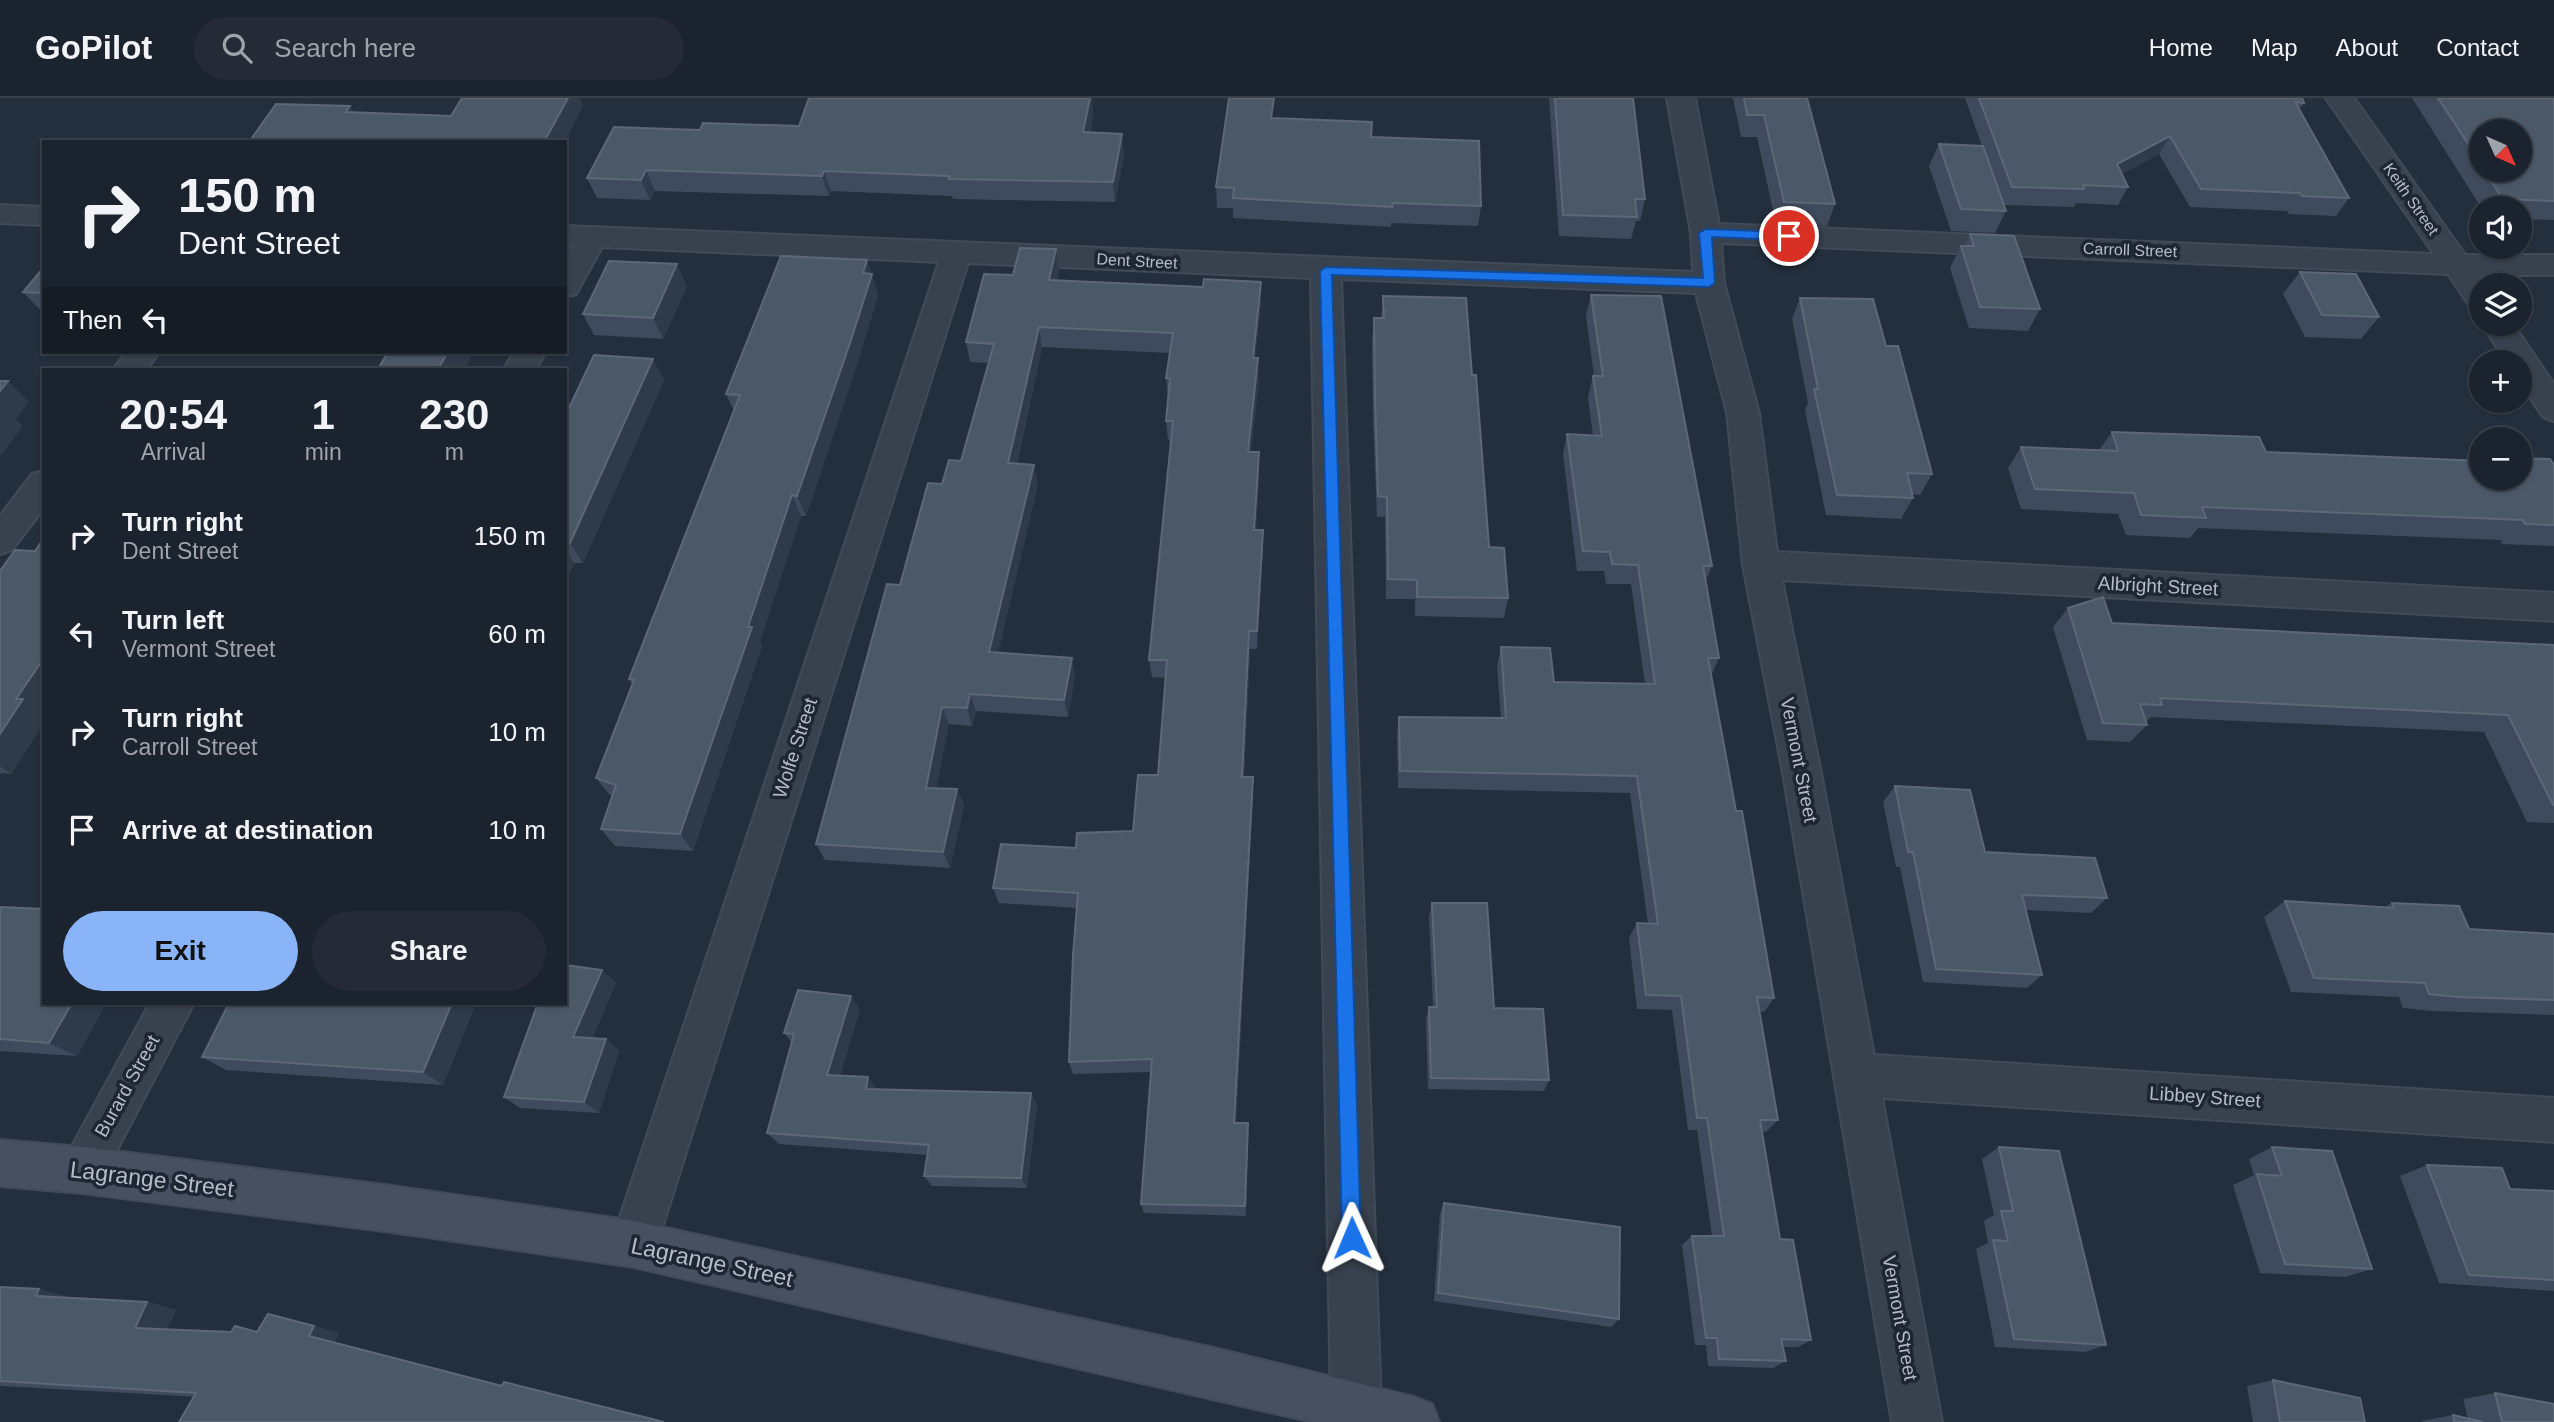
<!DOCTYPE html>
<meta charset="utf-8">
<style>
body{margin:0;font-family:Arial,sans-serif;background:#242b36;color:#f1f3f6;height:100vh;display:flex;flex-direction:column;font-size:26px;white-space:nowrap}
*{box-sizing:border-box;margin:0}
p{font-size:23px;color:#a0a4aa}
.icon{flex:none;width:38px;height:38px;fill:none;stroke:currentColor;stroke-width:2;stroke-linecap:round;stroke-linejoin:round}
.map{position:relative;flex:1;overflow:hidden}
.drawer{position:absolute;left:42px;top:270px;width:525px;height:637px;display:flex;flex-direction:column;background:#1b232e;border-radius:0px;box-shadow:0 2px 5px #0004,0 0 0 2px #39404a}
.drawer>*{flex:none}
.banner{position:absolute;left:42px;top:42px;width:525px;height:214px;border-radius:0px;box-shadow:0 2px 5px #0004,0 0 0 2px #39404a;background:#1b232e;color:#f1f3f6;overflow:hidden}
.needle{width:46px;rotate:135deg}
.tools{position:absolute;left:2469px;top:21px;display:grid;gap:14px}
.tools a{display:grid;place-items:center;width:63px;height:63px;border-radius:50%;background:#1b232e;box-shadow:0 2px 5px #0004,0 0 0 2px #39404a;font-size:35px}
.pin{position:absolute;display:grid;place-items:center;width:60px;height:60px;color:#fff;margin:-30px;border:4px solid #fff;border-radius:50%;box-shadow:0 2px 7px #0007}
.me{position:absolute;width:77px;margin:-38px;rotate:359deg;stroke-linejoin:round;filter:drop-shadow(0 0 5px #0008)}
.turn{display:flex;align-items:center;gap:24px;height:147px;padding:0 21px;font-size:32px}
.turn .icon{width:91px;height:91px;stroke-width:2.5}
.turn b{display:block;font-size:49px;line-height:60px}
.then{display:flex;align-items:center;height:66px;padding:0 21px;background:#0003;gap:14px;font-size:26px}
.eta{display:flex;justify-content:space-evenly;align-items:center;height:119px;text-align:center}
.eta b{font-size:42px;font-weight:700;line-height:49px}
.button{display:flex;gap:14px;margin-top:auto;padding:14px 21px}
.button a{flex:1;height:80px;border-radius:42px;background:#8ab4f8;color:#111;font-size:28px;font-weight:700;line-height:80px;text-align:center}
.button a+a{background:#242b36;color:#f1f3f6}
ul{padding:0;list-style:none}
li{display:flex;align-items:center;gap:21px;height:98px;padding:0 21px}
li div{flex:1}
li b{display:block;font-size:26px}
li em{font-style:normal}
header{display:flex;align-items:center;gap:42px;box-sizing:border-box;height:98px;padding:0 35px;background:#1b232e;border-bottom:2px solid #39404a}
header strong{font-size:33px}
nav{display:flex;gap:38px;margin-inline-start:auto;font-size:24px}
.search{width:490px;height:63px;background:#242b36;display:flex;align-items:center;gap:18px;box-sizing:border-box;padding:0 24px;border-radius:38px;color:#a0a4aa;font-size:26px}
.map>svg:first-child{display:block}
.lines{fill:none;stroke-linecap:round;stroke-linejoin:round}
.street-casing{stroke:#414a57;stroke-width:4}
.secondary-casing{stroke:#414a57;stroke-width:4}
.street{fill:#38414e;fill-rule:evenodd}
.secondary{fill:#465061;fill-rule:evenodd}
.wall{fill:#3f4b5c;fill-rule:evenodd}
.shaded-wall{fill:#2f3b4b}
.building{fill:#4b5868;stroke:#5c6777;stroke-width:2}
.route{fill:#1a73e8;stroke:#114b97;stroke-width:2}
.labels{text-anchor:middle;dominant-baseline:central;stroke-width:7;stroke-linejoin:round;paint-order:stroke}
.far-street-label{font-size:16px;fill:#b4bcc9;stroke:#1d2633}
.street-label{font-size:19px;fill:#b4bcc9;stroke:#1d2633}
.near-street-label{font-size:23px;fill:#b4bcc9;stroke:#1d2633}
</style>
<header>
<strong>GoPilot</strong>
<div class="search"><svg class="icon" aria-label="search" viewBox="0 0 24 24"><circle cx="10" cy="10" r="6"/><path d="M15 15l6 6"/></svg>Search here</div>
<nav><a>Home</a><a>Map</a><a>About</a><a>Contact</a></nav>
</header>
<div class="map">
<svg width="2554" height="1324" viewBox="0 0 2554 1324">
<rect width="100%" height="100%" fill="#242f3e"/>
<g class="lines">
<defs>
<g id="street">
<path d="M1667,0H1695L1719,126L2434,156L2326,0H2354L2465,157H2554V177H2479L2487,187H2482V213L2471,210L2448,176L1721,145L1724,185L1759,315L1777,454L2554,495V523L1782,482L1821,675L1874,957L2554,1000V1044L1882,1000L1942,1324H1892L1783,675L1743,467L1727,315L1696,195L1341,181L1381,1309L1375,1324H1337L1331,1309L1311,180L968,165L657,1146L651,1163L634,1169L617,1163L611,1146L939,164L602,149L576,196L565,199V162L573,148H565V128L1693,174L1691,135Z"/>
<path d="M0,107L44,109V127L0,125Z"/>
<path d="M2482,226H2513L2554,286V323L2543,319L2520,285V264H2506Z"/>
<path d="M126,254H159L147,271H114Z"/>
<path d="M514,254H546L536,271H504Z"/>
<path d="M44,373V410L12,452L0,456V418L32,376Z"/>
<path d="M150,905H194L98,1088L82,1095L66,1088L59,1072Z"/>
</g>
<path id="secondary" d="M0,1042L82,1049L392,1088L634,1123L1214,1250L1414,1299L1432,1306L1439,1324H1313L634,1169L392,1134L82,1095L0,1088Z"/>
</defs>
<!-- street casing -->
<use href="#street" class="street-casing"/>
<!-- secondary casing -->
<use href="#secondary" class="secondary-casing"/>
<!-- street -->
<use href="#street" class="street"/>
<!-- secondary -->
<use href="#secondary" class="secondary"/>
</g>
<!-- wall -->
<g class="wall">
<path d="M1549,0H1633L1645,101L1640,123H1636L1631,141L1559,138Z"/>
<path d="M1733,0H1807L1835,106L1827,128L1776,126L1757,39H1741Z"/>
<path d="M1965,0H2302L2304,5L2299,12L2349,100L2336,118L2289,116L2287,113L2190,109L2159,56L2122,76L2128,89L2118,107L2076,105L2074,109L2004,107L2006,113L1995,135L1951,133L1929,68L1939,46L1982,48Z"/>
<path d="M2412,0H2554V122L2520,121V110L2482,111ZM2482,33L2520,72H2482Z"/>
<path d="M1093,16L1090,35L1124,56L1115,104L953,101L952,98L831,93L829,98L655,93L650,102L597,100L587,80L700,32Z"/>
<path d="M1274,20L1371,39L1481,108L1478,128L1391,125V129L1233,120V110H1217L1216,89Z"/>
<path d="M1970,136L2040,211L2028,233L1969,230L1950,170L1961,148H1964Z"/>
<path d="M1056,151L1059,172L1057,182L1203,189L1261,184V204L1255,260L1259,280L1251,354H1259V374L1256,432H1263V451L1257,551H1250L1244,679L1253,695L1236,1025L1248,1036L1246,1118L1144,1115L1141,1106L1151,974L1073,976L1069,964L1077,810L999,805L993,790L1076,750L1133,733L1158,677L1166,580L1152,579L1149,562L1171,343L1168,342L1166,323L1168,300L1166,280L1170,255L1042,249L1017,366L1038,386L998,555L1075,577L1068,619L976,613L972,628L949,626L936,690L957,691L964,707L950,770L825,762L816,746L900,487L942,386L961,363L988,265L970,264L966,244L1013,177Z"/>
<path d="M867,162L878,197L858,263L806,418H801L760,543L762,548L693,753L615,748L601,731L612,698L610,697L596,680L632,586L629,581L734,313L726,296Z"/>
<path d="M44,169V216L23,194Z"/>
<path d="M2300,174L2379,219L2361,241L2305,239L2283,196Z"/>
<path d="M687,188L663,241L594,237L583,216Z"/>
<path d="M1591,197L1712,468L1706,482L1719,560L1711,578L1736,713L1774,900L1764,914L1759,913L1778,1022L1766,1034L1762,1033L1780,1141L1811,1242L1798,1249H1783L1786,1263L1773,1270L1708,1268L1706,1247H1695L1682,1147L1692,1138H1712L1697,1032H1688L1672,912L1637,911L1629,840L1637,825L1648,826L1630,695L1398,690L1397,636L1399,619L1501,620L1497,568L1501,549L1554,584L1645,586L1631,486H1606L1604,473H1577L1563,356L1567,336L1593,338L1588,299L1593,278H1594L1586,218Z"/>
<path d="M1383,198L1472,277L1489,449L1508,500L1504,520L1415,518V501H1386L1385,419H1377L1373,320L1372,242L1374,220H1381Z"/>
<path d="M1800,200L1886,248L1932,376L1920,397L1912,396L1913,400L1901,421L1826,417L1805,312L1808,305L1792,221Z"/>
<path d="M664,282L583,465H574L565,485V312H568Z"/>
<path d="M2112,334L2266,354L2475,363L2480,358H2482V380L2554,427V448L2502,446L2501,442L2198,430L2190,440L2126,437L2118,416L2021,411L2008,370L2021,349L2099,352Z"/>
<path d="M44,440V614L43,616H44V625L11,676L1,675L0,677V473L35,453Z"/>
<path d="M2068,510L2112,525L2554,547V725L2527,724L2484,634L2151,619L2146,624L2147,627L2130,644L2087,642L2053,529Z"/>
<path d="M1895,688L1985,754L2107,800L2091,815L2026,812L2042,877L2027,890L1923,884L1900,769H1896L1883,704Z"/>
<path d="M2285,803L2385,809L2392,805L2469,831L2554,836V917L2432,913L2403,910L2399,899L2291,894L2264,819Z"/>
<path d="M1432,805L1494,910L1549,982L1544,993L1428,991L1426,921L1429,909H1433L1429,818Z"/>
<path d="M0,809L44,905H106L77,958L0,953Z"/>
<path d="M602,872L616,885L592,940L606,941L619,953L599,1015L520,1010L504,999Z"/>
<path d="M476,905L443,987L226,972L202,959Z"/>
<path d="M860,911L840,977L877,991L1037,1006L1027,1090L932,1088L924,1078L928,1057L779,1046L767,1035L792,945L784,935Z"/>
<path d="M1999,1049L2106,1247L2085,1254L1995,1249L1976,1151L1988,1145L1984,1123L1994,1117L1982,1061Z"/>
<path d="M2272,1049L2372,1171L2345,1179L2260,1175L2233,1087L2254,1077L2249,1061Z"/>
<path d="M2427,1067L2510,1091L2554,1093V1193L2439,1185L2400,1078Z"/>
<path d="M1444,1105L1619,1221L1611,1229L1434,1203L1440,1115Z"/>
<path d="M0,1189L70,1200L147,1204L176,1212L167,1231L257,1234L314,1228L339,1235L334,1244L502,1288L664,1324L0,1288Z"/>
<path d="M2273,1282L2365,1324H2253L2247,1288Z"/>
<path d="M2495,1295L2554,1324H2422V1323L2453,1317L2468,1321L2463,1301Z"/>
</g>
<!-- shaded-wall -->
<g class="shaded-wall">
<path d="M568,0H580L583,8L565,44H544Z"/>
<path d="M1090,0H1092L1093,16L1085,55L1083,34Z"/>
<path d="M350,8L362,29L346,14Z"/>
<path d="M1122,36L1124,56L1115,104L1113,84Z"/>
<path d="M2170,38L2159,56L2107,84L2117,66Z"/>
<path d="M646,72L655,93L650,102L641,82Z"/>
<path d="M824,73L831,93L829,98L822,78Z"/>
<path d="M1056,151L1059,172L1053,202L1049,182Z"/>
<path d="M867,162L878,197L858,263L806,418L797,398Z"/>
<path d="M677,166L687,188L663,241L653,220Z"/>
<path d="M1261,184V204L1253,279V260Z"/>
<path d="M1039,229L1042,249L1012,385L1008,365Z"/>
<path d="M448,254H474L464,271H438Z"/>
<path d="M1258,260L1259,280L1249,374L1248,354Z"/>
<path d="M653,261L664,282L583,465L570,445Z"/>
<path d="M8,283L29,304L16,321L23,328L0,359V293Z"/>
<path d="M1259,354V374L1255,451L1254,432Z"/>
<path d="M1034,367L1038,386L994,572L989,554Z"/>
<path d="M792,397L801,418L760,543L762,548L693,753L680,736Z"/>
<path d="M1263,432V451L1257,551V533Z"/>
<path d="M565,451L574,465L565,485Z"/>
<path d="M1249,533L1250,551L1243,695L1242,679Z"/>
<path d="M44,560V614L43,616H44V625L11,676L0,668V636L16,601Z"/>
<path d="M1072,560L1075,577L1068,619L1064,602Z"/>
<path d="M970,596L976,613L972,628L967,610Z"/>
<path d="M942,609L949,626L933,706L926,690Z"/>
<path d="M1253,679V695L1235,1036L1234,1025Z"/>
<path d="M957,691L964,707L950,770L943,754Z"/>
<path d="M602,872L616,885L588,951L573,939Z"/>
<path d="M851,898L860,911L837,989L827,977Z"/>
<path d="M72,905H106L77,958L49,945Z"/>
<path d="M452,905H476L443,987L423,974Z"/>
<path d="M606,941L619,953L599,1015L584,1004Z"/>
<path d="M868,979L877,991H866Z"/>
<path d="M1031,995L1037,1006L1027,1090L1021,1080Z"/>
<path d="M1248,1025V1036L1246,1118L1245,1108Z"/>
<path d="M39,1191L70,1199L36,1198Z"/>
<path d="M147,1204L176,1212L164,1238L135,1230Z"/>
<path d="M314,1228L339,1235L334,1245L309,1238Z"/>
</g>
<!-- building -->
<g class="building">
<path d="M462,0H568L544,44H249L276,6L350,8L346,14L451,18Z"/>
<path d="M809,0H1090L1083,34L1122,36L1113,84L949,81V78L824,73L822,78L646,72L641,82L587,80L614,29L700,32L703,25L799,28Z"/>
<path d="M1229,0H1274L1271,20L1372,24L1371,39L1479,43L1481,108L1393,105L1392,109L1233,100L1234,90L1216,89Z"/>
<path d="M1555,0H1633L1645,101H1635L1637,119L1563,117Z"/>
<path d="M1744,0H1807L1835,106L1784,104L1764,17H1747Z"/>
<path d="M1979,0H2302L2304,5L2295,4L2349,100L2302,98L2300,95L2201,91L2170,38L2117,66L2128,89L2083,87L2084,91L2012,89Z"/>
<path d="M2438,0H2554V103L2503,101L2484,72H2520V33H2482V67Z"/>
<path d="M1939,46L1983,48L2006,113L1961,111Z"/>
<path d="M1970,136L2014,138L2040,211L1980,209L1961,148H1974Z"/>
<path d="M1020,150L1056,151L1049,182L1203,189L1204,181L1261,184L1253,260H1258L1248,354H1259L1254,432H1263L1257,533H1249L1242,679H1253L1234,1025H1248L1245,1108L1141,1106L1152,961L1069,964L1073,857L1078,795L993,790L1001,746L1076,750L1077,735L1133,733L1138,677H1158L1167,562H1149L1173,323H1166L1170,281L1166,280L1173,235L1039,229L1008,365L1034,367L989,554L1072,560L1064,602L970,596L967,610L942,609L926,690L957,691L943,754L816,746L887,486L900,487L928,385L942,386L949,362L961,363L994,246L966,244L984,176L1013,177Z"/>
<path d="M781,158L867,162L863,175L872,176L851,242L797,398L792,397L748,529H752L680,736L601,731L616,687L596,680L634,582L629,581L740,297L726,296Z"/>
<path d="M609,163L677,166L653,220L583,216Z"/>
<path d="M44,169V195L23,194Z"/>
<path d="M2300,174L2356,176L2379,219L2322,217Z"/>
<path d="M1591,197L1661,198L1712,468H1703L1719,560H1708L1736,713H1742L1774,900L1757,899L1778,1022H1760L1780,1141L1793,1142L1811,1242L1781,1241L1786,1263L1719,1261L1717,1240H1706L1692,1138H1724L1707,1020H1697L1681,898L1646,897L1637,825L1658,826L1637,678L1400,673L1399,619L1506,620L1501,549L1550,550L1554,584L1655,586L1638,467L1612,466L1610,454L1583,453L1567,336L1602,338L1593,278H1603Z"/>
<path d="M1383,198L1466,200L1472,277H1476L1489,449L1504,450L1508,500L1417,499V482L1388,481L1387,399L1378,398L1375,299L1374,220H1384Z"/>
<path d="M1800,200L1873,201L1886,248H1898L1932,376L1907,375L1913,400L1837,397L1814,291H1818Z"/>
<path d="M388,254H448L438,271H378Z"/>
<path d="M594,257L653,261L570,445H565V312H568Z"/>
<path d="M0,283H8L0,293Z"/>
<path d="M2112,334L2259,339L2266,354L2482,363V380H2520V360L2550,361L2554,367V427L2525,426L2523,422L2202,409L2206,420L2141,417L2134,395L2035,391L2021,349L2118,353Z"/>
<path d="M44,440V560L16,601H23L0,636V473L15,452L35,453Z"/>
<path d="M2103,499L2112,525L2554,547V707H2553L2508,617L2160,600L2162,607L2140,606L2147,627L2103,625L2068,510Z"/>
<path d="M1895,688L1970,692L1985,754L2095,760L2107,800L2022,797L2042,877L1936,871L1913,754H1908Z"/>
<path d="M2285,803L2394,810L2392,805L2459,808L2469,831L2554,836V902L2458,899L2429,896L2425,885L2314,880Z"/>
<path d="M1432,805H1487L1494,910L1543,911L1549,982L1431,980L1429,909H1437Z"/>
<path d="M0,809L44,811V905H72L49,945L0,941Z"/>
<path d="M565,867L602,872L573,939L606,941L584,1004L504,999L538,905H565Z"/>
<path d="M798,892L851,898L827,977L868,979L866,991L1031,995L1021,1080L924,1078L929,1047L767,1035L794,936L784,935Z"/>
<path d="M229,905H452L423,974L202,959Z"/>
<path d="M1999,1049L2059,1053L2106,1247L2014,1241L1993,1142L2008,1143L2001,1113H2013Z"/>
<path d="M2272,1049L2332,1053L2372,1171L2285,1166L2257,1076L2282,1078Z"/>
<path d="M2427,1067L2502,1070L2510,1091L2554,1093V1182L2469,1177Z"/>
<path d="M1444,1105L1620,1129L1619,1221L1438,1195Z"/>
<path d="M0,1189L39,1191L36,1198L147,1204L135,1230L231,1234L235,1228L257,1234L268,1216L314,1228L309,1238L502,1288L504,1284L664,1324H179L196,1295L0,1283Z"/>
<path d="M2273,1282L2360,1300L2365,1324H2280Z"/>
<path d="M2495,1295L2554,1306V1324H2502Z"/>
<path d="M2453,1317L2483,1324H2454Z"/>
</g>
<!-- route -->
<path class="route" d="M1706,131L1789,134L1795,138L1789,142L1712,139L1715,185L1709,189L1332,177L1361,1140L1358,1147L1352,1150L1345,1147L1342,1140L1320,173L1326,169L1703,180L1699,135Z"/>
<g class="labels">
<!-- far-street labels -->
<g class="far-street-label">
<text transform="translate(2411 101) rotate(55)">Keith Street</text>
<text transform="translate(2130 152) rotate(2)">Carroll Street</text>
<text transform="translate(1137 163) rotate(3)">Dent Street</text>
</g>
<!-- street labels -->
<g class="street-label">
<text transform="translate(2158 488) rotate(3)">Albright Street</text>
<text transform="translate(795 650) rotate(-72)">Wolfe Street</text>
<text transform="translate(1799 662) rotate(79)">Vermont Street</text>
<text transform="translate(127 988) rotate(-61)">Burard Street</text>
<text transform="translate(2205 999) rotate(4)">Libbey Street</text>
<text transform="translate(1900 1220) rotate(80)">Vermont Street</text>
</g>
<!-- near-street labels -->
<g class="near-street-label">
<text transform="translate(152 1081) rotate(7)">Lagrange Street</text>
<text transform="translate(712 1164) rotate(12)">Lagrange Street</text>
</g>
</g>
</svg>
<div class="tools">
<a><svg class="needle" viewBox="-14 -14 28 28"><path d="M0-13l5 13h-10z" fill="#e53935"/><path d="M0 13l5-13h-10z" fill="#a0a4aa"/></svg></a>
<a><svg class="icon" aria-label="sound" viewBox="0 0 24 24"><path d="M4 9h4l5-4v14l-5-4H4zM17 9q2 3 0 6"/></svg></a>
<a><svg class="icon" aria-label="layers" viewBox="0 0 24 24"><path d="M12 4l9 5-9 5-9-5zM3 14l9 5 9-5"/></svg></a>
<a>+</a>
<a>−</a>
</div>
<div class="pin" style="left:1789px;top:138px;background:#d93025"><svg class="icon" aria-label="arrive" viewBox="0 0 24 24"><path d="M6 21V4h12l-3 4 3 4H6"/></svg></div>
<svg class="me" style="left:1352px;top:1140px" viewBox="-20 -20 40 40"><path d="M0-17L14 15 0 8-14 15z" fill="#1a73e8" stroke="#fff" stroke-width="4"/></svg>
<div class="banner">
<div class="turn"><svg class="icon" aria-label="right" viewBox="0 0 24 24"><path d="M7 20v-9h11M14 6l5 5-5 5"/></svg><div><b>150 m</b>Dent Street</div></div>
<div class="then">Then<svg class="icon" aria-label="left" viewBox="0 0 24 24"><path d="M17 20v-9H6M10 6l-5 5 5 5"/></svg></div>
</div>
<section class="drawer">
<div class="eta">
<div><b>20:54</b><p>Arrival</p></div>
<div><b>1</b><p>min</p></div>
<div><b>230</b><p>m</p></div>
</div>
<ul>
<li><svg class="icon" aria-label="right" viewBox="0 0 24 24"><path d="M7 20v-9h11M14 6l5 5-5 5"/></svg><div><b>Turn right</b><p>Dent Street</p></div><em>150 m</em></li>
<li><svg class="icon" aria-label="left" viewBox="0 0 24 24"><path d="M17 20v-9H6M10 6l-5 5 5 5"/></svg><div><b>Turn left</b><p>Vermont Street</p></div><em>60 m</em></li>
<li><svg class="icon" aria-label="right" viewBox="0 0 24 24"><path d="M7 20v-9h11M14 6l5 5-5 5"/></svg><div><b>Turn right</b><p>Carroll Street</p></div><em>10 m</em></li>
<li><svg class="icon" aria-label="arrive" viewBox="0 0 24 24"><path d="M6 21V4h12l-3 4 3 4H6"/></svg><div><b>Arrive at destination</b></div><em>10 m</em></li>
</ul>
<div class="button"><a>Exit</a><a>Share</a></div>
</section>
</div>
